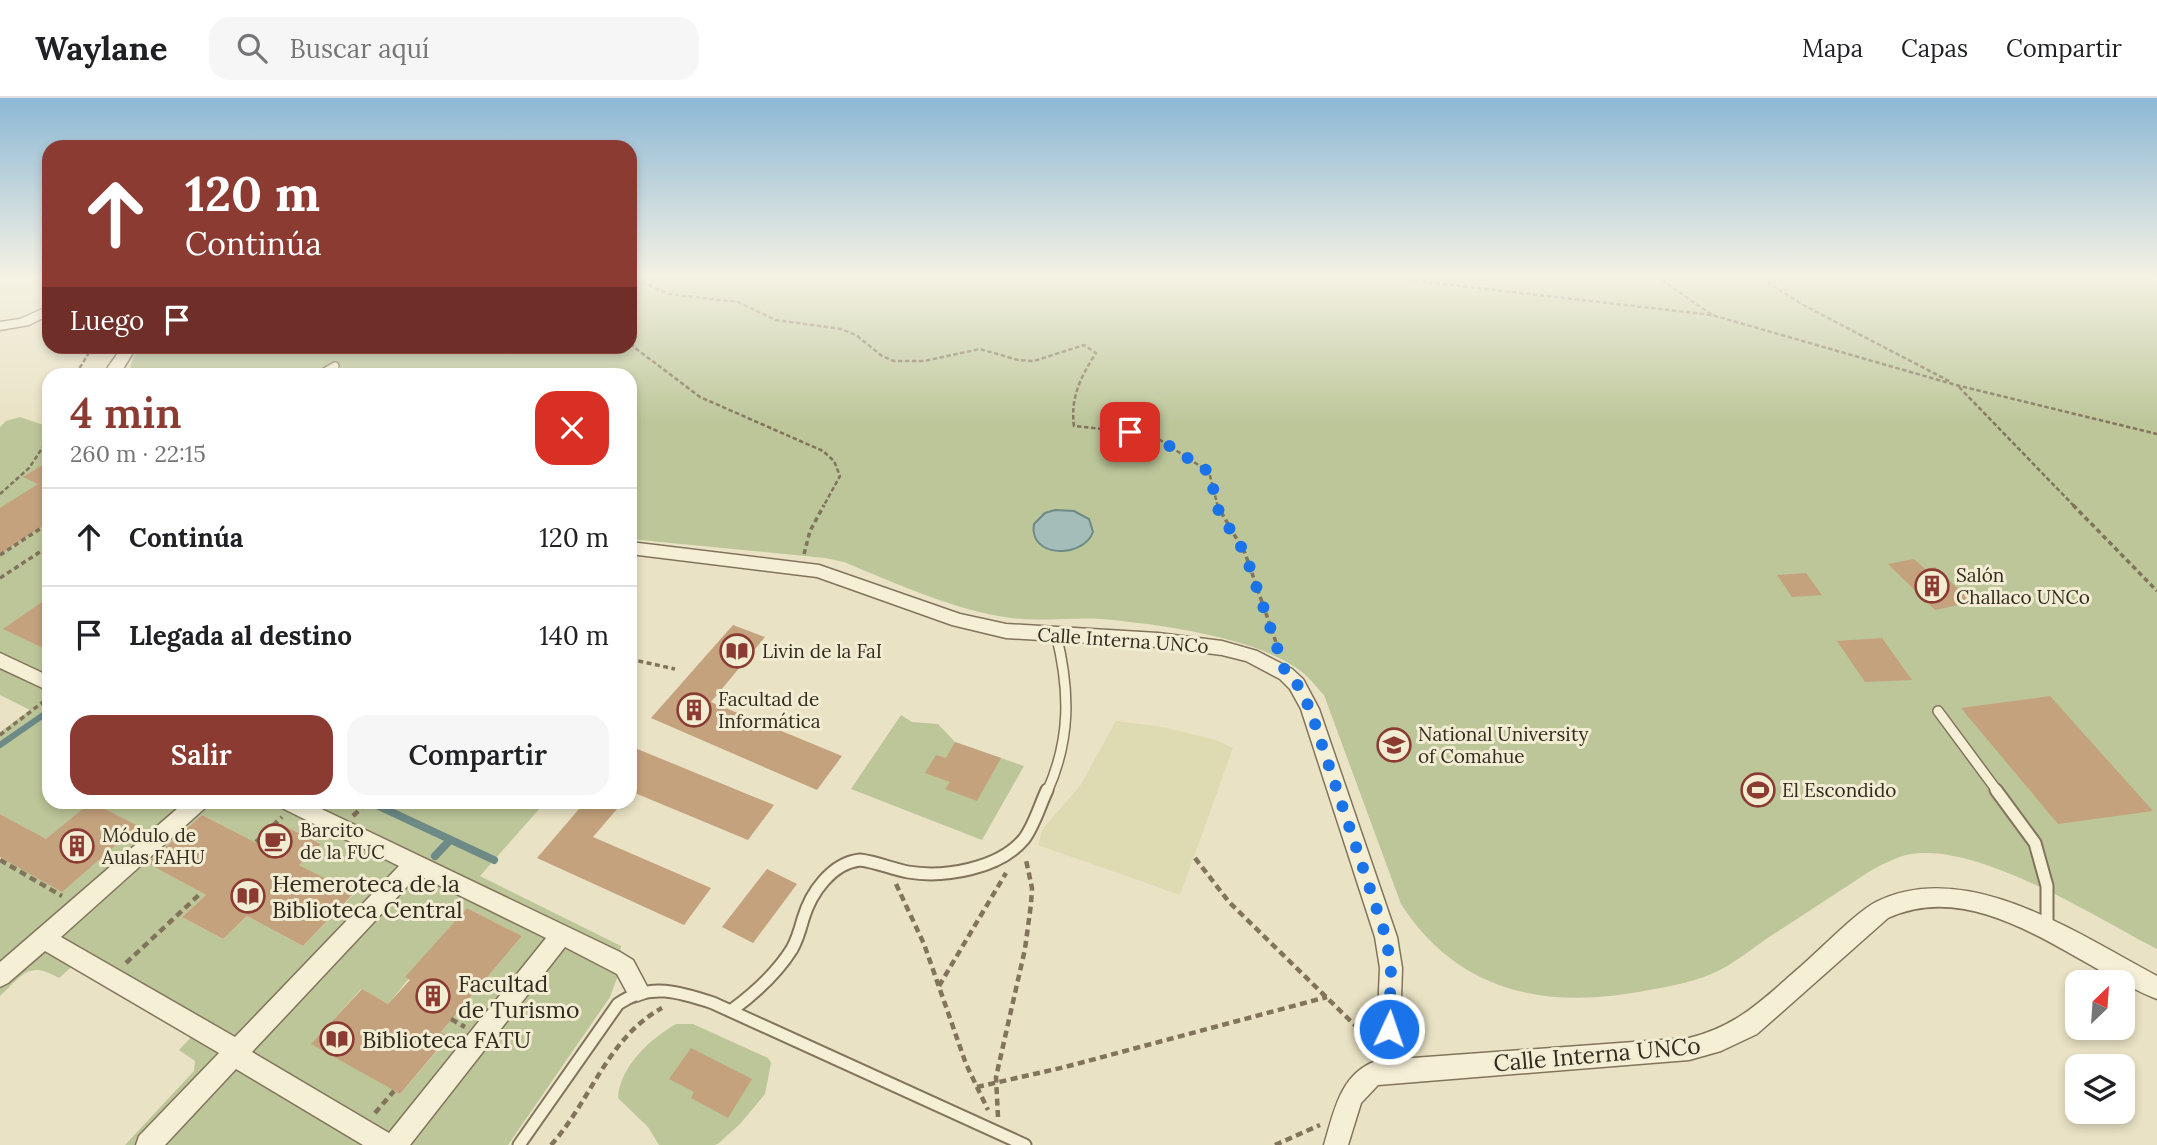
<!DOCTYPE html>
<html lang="es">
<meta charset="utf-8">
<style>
body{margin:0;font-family:Lora,serif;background:#f6f6f6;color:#202124;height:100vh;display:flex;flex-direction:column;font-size:26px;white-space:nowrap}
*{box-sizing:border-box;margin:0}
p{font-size:23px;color:#757577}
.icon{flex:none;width:38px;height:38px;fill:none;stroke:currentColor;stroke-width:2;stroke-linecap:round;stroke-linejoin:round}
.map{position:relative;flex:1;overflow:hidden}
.details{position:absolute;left:42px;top:270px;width:595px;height:441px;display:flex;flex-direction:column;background:#fff;border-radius:21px;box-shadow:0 4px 10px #0003}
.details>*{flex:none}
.top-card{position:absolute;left:42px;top:42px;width:595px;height:214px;border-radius:21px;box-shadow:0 4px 10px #0003;background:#8b3b32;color:#fff;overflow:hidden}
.needle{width:46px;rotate:25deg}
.tools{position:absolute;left:2065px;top:872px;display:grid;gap:14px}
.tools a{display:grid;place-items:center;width:70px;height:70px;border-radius:14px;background:#fff;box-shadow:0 4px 10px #0003;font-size:35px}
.pin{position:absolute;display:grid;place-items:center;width:60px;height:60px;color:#fff;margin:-30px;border-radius:14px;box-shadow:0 4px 10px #0006}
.me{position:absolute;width:77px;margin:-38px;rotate:3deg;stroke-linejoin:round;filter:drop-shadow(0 0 5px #0008)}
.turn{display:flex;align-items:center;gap:24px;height:147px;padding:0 28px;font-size:32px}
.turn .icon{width:91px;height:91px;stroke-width:2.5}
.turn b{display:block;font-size:49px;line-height:60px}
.then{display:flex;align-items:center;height:66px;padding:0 28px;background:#0003;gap:14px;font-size:26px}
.round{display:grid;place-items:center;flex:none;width:74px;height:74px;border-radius:21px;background:#f6f6f6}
.head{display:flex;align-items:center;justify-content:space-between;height:119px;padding:0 28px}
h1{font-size:42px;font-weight:600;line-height:52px;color:#8b3b32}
.cta{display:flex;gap:14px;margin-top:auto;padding:14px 28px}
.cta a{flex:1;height:80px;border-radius:21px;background:#8b3b32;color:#fff;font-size:28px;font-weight:600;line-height:80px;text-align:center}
.cta a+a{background:#f6f6f6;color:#202124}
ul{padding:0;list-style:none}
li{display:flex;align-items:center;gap:21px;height:98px;padding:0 28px;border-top:2px solid #e0e0e0}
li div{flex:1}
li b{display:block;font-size:26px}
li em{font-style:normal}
header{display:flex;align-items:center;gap:42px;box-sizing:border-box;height:98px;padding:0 35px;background:#fff;border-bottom:2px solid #e0e0e0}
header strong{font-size:33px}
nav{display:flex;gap:38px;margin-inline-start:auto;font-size:24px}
.search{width:490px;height:63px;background:#f6f6f6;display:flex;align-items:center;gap:18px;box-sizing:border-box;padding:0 24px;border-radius:21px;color:#757577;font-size:26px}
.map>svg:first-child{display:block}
.farmland{fill:#dedbb2}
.green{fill:#bcc699;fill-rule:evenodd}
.water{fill:#a5bdb8;stroke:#6d8a86;stroke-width:2}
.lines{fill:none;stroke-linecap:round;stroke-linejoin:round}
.stream-far1{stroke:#6d8a86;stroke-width:6}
.stream{stroke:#6d8a86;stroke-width:8}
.building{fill:#c4a27d}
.lane-far2-casing{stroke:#82745c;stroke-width:10}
.lane-far1-casing{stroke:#82745c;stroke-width:12}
.lane-casing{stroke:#82745c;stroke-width:15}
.street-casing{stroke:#82745c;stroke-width:3}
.path-far2{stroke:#82745c;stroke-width:2.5;stroke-dasharray:4.5 2.5;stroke-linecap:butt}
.path-far1{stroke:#82745c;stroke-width:3.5;stroke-dasharray:5 3.5;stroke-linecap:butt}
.path{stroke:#82745c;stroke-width:4.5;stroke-dasharray:7 4.5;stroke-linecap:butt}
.lane-far2{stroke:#f5efd6;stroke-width:7}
.lane-far1{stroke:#f5efd6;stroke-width:9}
.lane{stroke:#f5efd6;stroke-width:11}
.street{fill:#f5efd6;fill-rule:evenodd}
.route{stroke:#1a73e8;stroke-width:12;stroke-dasharray:0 21.6}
.labels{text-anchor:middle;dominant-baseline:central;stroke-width:6;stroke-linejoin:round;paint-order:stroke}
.poi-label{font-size:19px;fill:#332b1f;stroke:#f1ecd2;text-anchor:start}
.street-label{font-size:19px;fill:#332b1f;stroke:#f1ecd2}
.near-poi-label{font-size:23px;fill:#332b1f;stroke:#f1ecd2;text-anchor:start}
.near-street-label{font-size:23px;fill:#332b1f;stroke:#f1ecd2}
</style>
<header>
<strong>Waylane</strong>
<div class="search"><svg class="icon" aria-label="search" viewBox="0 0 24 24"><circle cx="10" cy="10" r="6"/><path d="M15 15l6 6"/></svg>Buscar aquí</div>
<nav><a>Mapa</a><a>Capas</a><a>Compartir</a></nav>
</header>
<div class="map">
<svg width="2157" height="1047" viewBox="0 0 2157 1047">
<rect width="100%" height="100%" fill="#e9e2c4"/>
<!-- farmland -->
<path class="farmland" d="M1116,623L1163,629L1216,642L1233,650L1180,797L1038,747L1042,732L1080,688Z"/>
<!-- green -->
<g class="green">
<path d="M630,178H2157V851C2095,819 1980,745 1911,756C1895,759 1881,767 1867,775C1835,796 1802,818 1769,839C1753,850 1737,863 1720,872C1699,883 1672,888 1649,892C1548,912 1459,896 1401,806L1324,597C1317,590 1310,580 1302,574C1258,539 1157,526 1102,521C1072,519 1041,524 1011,520C953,512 898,486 844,464L825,460L630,441V276H131C129,267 134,256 141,249L630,248Z"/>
<path d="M20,319L49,329V499L4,531L49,553V704H533L541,709L480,778L621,848L617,880L610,899L508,1047H125L194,973L195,963L179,952L195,935L76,865L59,880C28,862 23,877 0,898V762L33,734L0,716V634L30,612L0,597V329L6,323ZM91,704L137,729L62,793L15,767ZM202,717L259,746L281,726L320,745L299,767L354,796L303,848L247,818L223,841L182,819L206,797L147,765ZM467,810L522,838L441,934L449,939L400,996L312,946L361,891L388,906Z"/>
<path d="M901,617L912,624L938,626L955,644L1024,668L982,742L851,691Z"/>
<path d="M676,926H693L768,960L771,965L765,996L740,1026L719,1045L715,1047H659L648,1029L618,1000C620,968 650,941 676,926Z"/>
</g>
<!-- water -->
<path class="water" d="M1055,412L1074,413L1089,421L1093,434C1083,461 1028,460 1034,426L1045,415Z"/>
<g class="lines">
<!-- stream-far1 -->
<path class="stream-far1" d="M0,647L49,613"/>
<!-- stream -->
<g class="stream">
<path d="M370,704L494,762"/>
<path d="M435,758L450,742"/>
</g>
</g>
<!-- building -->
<g class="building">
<path d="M49,363V424L0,456V410L38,386L23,379Z"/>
<path d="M1914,461L1925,471L1935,469L1972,504L1935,512L1888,466Z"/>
<path d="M1806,475L1822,497L1792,499L1777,477Z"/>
<path d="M49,499V553L3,531Z"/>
<path d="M733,527L765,539L711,604L842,658L817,692L651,620Z"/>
<path d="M1882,540L1912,582L1865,584L1837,543Z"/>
<path d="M2050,598L2153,713L2058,726L1961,610Z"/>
<path d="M955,644L1001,660L977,703L945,691L950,684L925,675L936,657L946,660Z"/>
<path d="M630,648L774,707L748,742L630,693Z"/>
<path d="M91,704L138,728L62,794L0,759V716L46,741Z"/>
<path d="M585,704H623L593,739L711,790L684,827L537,760Z"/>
<path d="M202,717L259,746L281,726L321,746L299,767L354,795L303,848L247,818L223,841L182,819L206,797L147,765Z"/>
<path d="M767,771L797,786L753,845L722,829Z"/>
<path d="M467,810L522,838L441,934L449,938L400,996L311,946L362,891L388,906L410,882L405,879Z"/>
<path d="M691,950L752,981L728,1020L691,1000L694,994L669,981Z"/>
</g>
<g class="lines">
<defs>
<path id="lane-far2" d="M321,276L335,268"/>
<g id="lane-far1">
<path d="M1938,613L1998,694"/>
<path d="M1047,694C1071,641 1070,592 1056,536"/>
</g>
<g id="lane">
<path d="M1996,692L2035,745L2047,788V831"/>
<path d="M732,912C755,895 777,875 792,851C798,840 800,832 803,821C811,794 832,765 860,762C877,764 892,771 908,774C944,780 999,771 1024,741C1034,728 1040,707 1047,692"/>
<path d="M519,1047L618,906C649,884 680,894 713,905L1025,1047"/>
</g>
<g id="street">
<path d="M49,208V217L29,227L0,232V224L20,221Z"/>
<path d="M123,248H137L120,276H106L108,269Z"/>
<path d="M630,444L819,467L960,516L1006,526L1158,535L1222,543L1257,553L1292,571L1303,581L1319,611L1397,839L1402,870L1399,961L1689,940C1738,928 1763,901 1799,870C1819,853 1855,815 1876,804C1967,759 2078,836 2157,878V901C2076,869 1980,777 1888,820L1757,936L1721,953L1689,962L1378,987L1361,1005L1348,1047H1324C1334,1014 1340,976 1376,963L1380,870L1375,839L1301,611L1290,591L1280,581L1246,563L1222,557L1158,549L1006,540L952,527L817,479L630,456Z"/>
<path d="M0,555L49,578V593L0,570Z"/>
<path d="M185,704H208L205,710L61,839L235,939L399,768L282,710L279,704H307L620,854L633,862L649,892L646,900L638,903L630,900L617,876L565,849L410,1047H363L236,971L165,1047H136L139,1038L219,955L45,853L8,885L0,889V864ZM418,777L546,840L389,1035L252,954Z"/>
</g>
</defs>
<!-- lane-far2 casing -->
<use href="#lane-far2" class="lane-far2-casing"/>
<!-- lane-far1 casing -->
<use href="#lane-far1" class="lane-far1-casing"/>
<!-- lane casing -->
<use href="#lane" class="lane-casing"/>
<!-- street casing -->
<use href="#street" class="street-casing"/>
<!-- path-far2 -->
<g class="path-far2">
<path d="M638,178L646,186L669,196L738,204L776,222L841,231L856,237L882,258L894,263H924L980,251L1018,262L1034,263L1084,247L1096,255C1081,278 1070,300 1074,328L1151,336L1209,374L1218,409"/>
<path d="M1373,178L1712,217L1956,287L2157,336"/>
<path d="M1656,178L1712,217"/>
<path d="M1763,178L1773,188L1805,208L1949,283"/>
<path d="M630,246L700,299L823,353L834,363L840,378L823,409"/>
<path d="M76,276L93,248"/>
<path d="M1959,289L2075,409"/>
<path d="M0,396L29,370L49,340"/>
</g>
<!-- path-far1 -->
<g class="path-far1">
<path d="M1217,407L1245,455L1279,553"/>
<path d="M2073,407L2157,493"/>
<path d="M804,456L810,433L824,407"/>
<path d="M0,457L49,425"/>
<path d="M0,480L49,448"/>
<path d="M630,561L675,571"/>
<path d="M0,637L47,601"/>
</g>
<!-- path -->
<g class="path">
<path d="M353,718L368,704"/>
<path d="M256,744L282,719"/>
<path d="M1195,760L1229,804L1368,940"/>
<path d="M0,762L62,798"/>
<path d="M896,786L924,846L966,966L988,1012"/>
<path d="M126,865L201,795"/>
<path d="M939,888L1006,775"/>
<path d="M451,921L465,929"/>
<path d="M977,989L1065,969L1327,899"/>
<path d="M375,1015L394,993"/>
<path d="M998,1019L996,979L1025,851L1031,806L1032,790L1026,762"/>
<path d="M551,1047C591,1003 607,940 662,910"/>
<path d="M1275,1047L1320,1027"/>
</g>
<!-- lane-far2 -->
<use href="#lane-far2" class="lane-far2"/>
<!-- lane-far1 -->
<use href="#lane-far1" class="lane-far1"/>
<!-- lane -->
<use href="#lane" class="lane"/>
<!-- street -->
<use href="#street" class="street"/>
</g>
<!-- sky -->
<linearGradient id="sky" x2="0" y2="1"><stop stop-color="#8db8d5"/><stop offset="0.55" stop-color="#f5f2e4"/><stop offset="1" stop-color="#f5f2e4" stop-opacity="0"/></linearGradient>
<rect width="2157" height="325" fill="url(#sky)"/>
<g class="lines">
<!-- route -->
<path class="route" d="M1130,334L1151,336L1209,374L1219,414L1245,455L1286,576L1297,586L1310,611L1386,839L1391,870L1389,931"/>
</g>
<!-- icons -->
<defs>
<symbol id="building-ring" viewBox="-11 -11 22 22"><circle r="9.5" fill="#f1ecd2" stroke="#8b3b32" stroke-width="1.5"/><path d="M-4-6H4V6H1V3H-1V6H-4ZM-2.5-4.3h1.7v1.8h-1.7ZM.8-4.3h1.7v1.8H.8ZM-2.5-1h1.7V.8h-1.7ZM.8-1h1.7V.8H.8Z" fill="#8b3b32"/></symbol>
<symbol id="library-ring" viewBox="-11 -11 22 22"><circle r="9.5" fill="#f1ecd2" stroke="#8b3b32" stroke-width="1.5"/><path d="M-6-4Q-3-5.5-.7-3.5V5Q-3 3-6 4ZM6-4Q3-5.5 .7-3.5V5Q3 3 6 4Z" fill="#8b3b32"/></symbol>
<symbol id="university-ring" viewBox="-11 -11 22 22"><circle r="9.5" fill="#f1ecd2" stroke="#8b3b32" stroke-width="1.5"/><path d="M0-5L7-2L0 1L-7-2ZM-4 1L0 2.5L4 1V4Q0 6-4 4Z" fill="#8b3b32"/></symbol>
<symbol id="stadium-ring" viewBox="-11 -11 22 22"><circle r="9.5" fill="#f1ecd2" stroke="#8b3b32" stroke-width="1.5"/><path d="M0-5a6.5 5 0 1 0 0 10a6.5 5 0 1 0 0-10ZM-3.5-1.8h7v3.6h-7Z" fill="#8b3b32"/></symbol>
<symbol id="cafe-ring" viewBox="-11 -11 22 22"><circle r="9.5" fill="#f1ecd2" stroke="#8b3b32" stroke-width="1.5"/><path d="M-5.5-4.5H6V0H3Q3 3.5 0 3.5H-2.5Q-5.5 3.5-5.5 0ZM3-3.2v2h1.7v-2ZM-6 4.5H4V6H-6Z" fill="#8b3b32"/></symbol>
</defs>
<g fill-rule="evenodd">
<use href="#building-ring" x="1913" y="469" width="38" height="38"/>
<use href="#library-ring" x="718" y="534" width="38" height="38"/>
<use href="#building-ring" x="675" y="593" width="38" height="38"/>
<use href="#university-ring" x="1375" y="628" width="38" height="38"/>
<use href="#stadium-ring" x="1739" y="673" width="38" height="38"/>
<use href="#cafe-ring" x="256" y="724" width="38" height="38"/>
<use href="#building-ring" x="58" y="729" width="38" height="38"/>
<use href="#library-ring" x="229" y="779" width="38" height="38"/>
<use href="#building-ring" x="414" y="879" width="38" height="38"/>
<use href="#library-ring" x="318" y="922" width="38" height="38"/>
</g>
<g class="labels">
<!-- poi labels -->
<g class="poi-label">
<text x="1956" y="477">Salón<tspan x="1956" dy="22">Challaco UNCo</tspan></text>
<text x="762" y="553">Livin de la FaI</text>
<text x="718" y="601">Facultad de<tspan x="718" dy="22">Informática</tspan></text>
<text x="1418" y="636">National University<tspan x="1418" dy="22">of Comahue</tspan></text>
<text x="1782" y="692">El Escondido</text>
<text x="300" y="732">Barcito<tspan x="300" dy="22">de la FUC</tspan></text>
<text x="102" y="737">Módulo de<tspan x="102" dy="22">Aulas FAHU</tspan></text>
</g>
<!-- street labels -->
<g class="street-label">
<text transform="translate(1123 542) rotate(4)">Calle Interna UNCo</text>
</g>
<!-- near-poi labels -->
<g class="near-poi-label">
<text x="272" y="785">Hemeroteca de la<tspan x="272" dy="26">Biblioteca Central</tspan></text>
<text x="458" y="885">Facultad<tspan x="458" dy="26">de Turismo</tspan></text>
<text x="362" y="941">Biblioteca FATU</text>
</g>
<!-- near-street labels -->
<g class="near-street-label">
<text transform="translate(1597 956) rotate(-5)">Calle Interna UNCo</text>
</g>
</g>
</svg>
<div class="tools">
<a><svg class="needle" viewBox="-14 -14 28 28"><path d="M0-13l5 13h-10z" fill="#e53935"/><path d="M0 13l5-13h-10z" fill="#757577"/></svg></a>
<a><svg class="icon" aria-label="layers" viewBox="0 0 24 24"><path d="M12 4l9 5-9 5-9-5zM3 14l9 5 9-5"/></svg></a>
</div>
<div class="pin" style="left:1130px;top:334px;background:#d93025"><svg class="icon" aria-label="arrive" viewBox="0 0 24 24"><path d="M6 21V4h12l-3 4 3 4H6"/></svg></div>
<svg class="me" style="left:1389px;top:931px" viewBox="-20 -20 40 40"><circle r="17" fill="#1a73e8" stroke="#fff" stroke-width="3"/><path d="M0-11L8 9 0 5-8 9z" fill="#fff"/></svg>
<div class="top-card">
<div class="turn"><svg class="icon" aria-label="ahead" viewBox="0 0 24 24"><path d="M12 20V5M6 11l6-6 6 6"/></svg><div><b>120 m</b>Continúa</div></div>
<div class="then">Luego<svg class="icon" aria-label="arrive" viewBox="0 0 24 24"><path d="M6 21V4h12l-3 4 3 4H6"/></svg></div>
</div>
<section class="details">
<div class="head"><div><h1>4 min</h1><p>260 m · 22:15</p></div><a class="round" style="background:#d93025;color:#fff"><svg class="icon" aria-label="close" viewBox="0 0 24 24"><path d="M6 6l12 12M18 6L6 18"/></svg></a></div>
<ul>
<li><svg class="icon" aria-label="ahead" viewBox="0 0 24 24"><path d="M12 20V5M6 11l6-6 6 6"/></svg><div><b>Continúa</b></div><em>120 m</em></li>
<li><svg class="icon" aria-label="arrive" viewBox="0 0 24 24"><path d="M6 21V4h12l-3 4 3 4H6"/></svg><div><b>Llegada al destino</b></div><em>140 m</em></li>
</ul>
<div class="cta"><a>Salir</a><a>Compartir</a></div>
</section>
</div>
